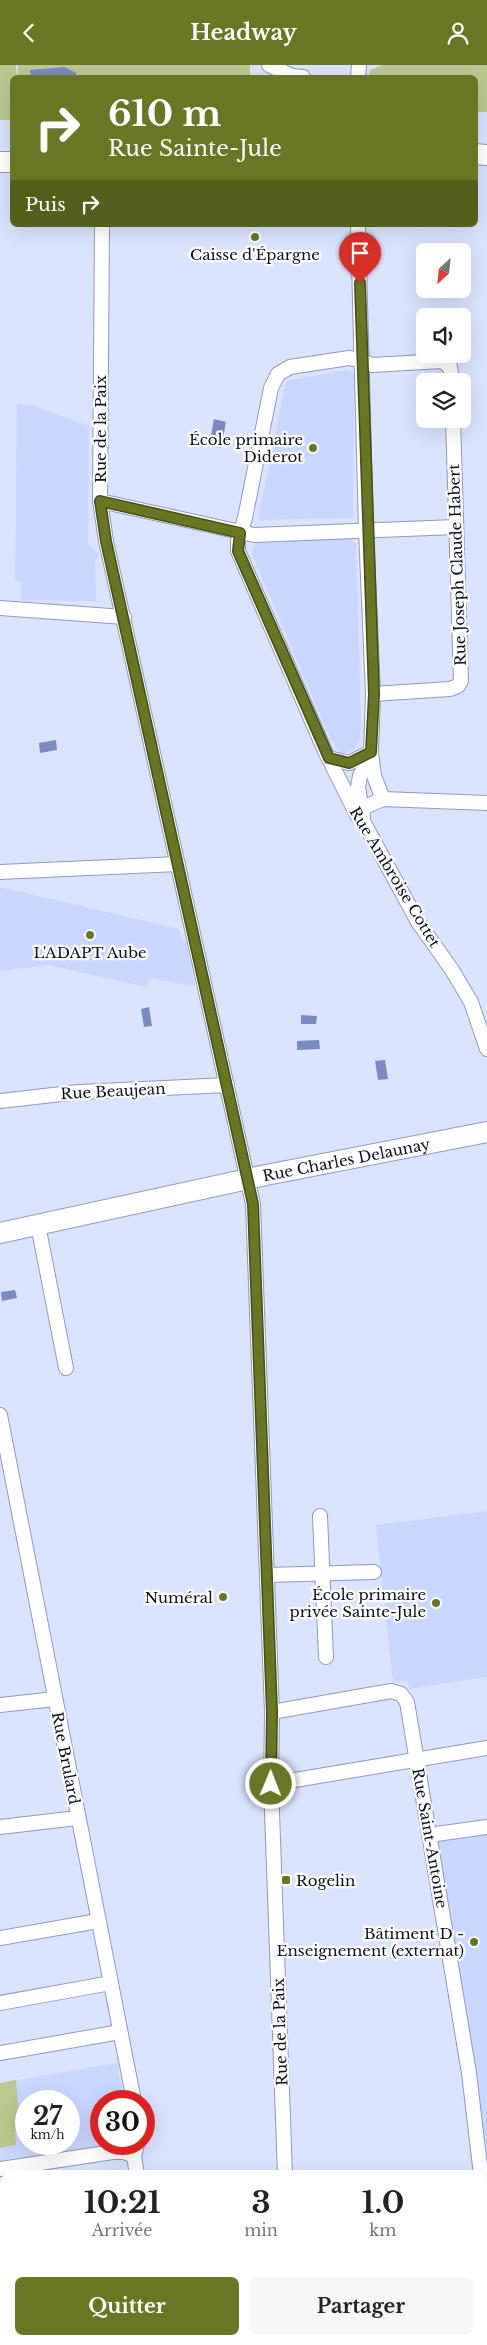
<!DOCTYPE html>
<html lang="fr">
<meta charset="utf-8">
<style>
body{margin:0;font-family:"Libre Baskerville",serif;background:#f6f6f6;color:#222;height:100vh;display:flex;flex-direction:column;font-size:19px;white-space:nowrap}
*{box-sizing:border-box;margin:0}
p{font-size:16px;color:#767676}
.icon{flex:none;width:28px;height:28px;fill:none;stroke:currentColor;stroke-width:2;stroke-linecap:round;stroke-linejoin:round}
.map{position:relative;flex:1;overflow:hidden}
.sheet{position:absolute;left:0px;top:2105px;width:488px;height:175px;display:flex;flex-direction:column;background:#fff;border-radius:15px 15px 0 0;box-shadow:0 5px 20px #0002}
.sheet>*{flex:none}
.top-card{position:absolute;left:10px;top:10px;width:468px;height:152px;border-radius:8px;box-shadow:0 5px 20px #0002;background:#697724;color:#fff;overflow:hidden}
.needle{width:32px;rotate:207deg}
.tools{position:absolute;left:416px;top:178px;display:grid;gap:10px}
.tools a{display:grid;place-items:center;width:55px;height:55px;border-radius:8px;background:#fff;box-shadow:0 5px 20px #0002;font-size:25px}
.speed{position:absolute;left:15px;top:2025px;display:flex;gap:10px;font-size:25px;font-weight:700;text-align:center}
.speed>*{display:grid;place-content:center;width:65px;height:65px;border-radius:50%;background:#fff;box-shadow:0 5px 20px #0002;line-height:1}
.speed small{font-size:12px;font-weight:400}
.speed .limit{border:8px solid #d22;background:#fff;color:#111}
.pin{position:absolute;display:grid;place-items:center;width:42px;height:42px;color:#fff;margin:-51px -21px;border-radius:50% 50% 50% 0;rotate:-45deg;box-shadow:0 0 5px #0007}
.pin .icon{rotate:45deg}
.me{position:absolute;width:55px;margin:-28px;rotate:1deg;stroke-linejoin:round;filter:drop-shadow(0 0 4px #0008)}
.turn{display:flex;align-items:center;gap:18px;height:105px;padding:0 15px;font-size:22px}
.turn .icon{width:65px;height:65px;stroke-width:2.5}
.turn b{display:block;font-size:35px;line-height:42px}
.then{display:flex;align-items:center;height:48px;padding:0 15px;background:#0003;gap:10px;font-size:19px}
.eta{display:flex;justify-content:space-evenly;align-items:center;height:85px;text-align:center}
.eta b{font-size:30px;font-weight:700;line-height:35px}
.button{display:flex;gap:10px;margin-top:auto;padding:10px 15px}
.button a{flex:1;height:58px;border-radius:8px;background:#697724;color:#fff;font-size:20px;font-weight:700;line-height:58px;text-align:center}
.button a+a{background:#f6f6f6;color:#222}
header{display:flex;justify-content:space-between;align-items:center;height:65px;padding:0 15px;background:#697724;color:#fff;font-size:22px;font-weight:700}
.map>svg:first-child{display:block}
.built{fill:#c9d6ff;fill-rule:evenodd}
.green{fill:#bcc892}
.water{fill:#7a8ac2}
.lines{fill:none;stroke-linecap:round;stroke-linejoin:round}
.street-casing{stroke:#8f99b9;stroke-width:16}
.secondary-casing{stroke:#8f99b9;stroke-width:22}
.street{stroke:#fff;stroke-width:14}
.secondary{stroke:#fff;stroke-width:20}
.route-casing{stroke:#444d17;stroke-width:12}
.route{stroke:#697724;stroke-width:9}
.poi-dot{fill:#697724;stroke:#fff;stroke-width:2}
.labels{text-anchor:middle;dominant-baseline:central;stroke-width:4.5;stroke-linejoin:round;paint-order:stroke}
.poi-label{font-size:15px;fill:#0d101b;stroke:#fff;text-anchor:end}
.street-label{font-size:15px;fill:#0d101b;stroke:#fff}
</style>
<header><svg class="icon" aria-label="back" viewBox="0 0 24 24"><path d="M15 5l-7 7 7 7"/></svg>Headway<svg class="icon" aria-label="person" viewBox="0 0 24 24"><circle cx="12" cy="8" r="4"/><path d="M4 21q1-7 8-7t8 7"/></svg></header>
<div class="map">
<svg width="487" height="2280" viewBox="0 0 487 2280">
<rect width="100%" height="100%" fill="#dae3ff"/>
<!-- built -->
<g class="built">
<path d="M349,305L354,309L353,453L258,455L286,316Z"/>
<path d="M17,338L34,341L89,361L88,480L99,490L95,496L96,536L21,535V516H15Z"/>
<path d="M351,474L356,480L361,660L360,674L353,685L347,688L341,687L335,682L330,673L253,492L252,484L256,477L262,476Z"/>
<path d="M0,822L179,864L182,875L186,876L195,921L149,913L147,922L48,900L0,906Z"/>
<path d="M487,1446V1612L409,1624L408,1616L393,1618L376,1460Z"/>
<path d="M487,1769V2092L436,1776Z"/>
<path d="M117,1998L124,2036H101V2079H117L0,2096V2018ZM26,2036H69V2079H26Z"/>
</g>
<!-- green -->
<g class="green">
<path d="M0,0H16L17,12H12V55H0Z"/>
<rect x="18" y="0" width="232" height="12"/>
<path d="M383,0H487V47H475V12H369L370,5Z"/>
<path d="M16,2015L21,2066L15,2067L16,2080L0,2083V2018Z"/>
</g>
<!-- water -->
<g class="water">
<path d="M65,2L76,8V12H31L30,5Z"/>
<path d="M214,354L226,357L221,383L212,381V377L210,376Z"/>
<path d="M56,675L57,685L40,688L39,678Z"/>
<path d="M149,942L152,961L144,962L141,944Z"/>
<path d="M301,950L317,951L316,959H301Z"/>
<path d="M319,975L320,984L297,985V976Z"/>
<path d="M385,995L388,1014L378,1015L375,996Z"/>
<path d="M15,1225L17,1233L2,1236L1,1227Z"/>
</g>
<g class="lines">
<defs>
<g id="street">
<path d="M269,0L292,11L303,12"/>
<path d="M358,12L359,0"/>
<path d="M102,160L100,436L106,476L253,1139L272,1647L271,1719L285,2110"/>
<path d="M358,160L366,465L373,629L371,687L360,711L358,722L363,752"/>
<path d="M452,316L450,302L442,296L372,300L361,295L349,293L290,302L278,309L271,323L245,453L238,476V486L325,686L357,750L364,758L418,857L452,905L471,937L487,984"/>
<path d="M100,436L254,470L456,462"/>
<path d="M0,543L124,552"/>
<path d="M373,629L450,624L458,621L461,616L453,354"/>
<path d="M371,687L374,711L383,734"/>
<path d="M329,693L349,698L371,687"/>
<path d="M357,750L367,741L383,734L487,738"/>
<path d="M0,807L178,799"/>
<path d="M0,1036L79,1027L227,1020"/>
<path d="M38,1160L66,1303"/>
<path d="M0,1350L134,2036"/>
<path d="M320,1451L326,1592"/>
<path d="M267,1510L374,1507"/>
<path d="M0,1640L55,1634"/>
<path d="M272,1647L391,1626L401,1629L407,1637L469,2008L481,2110"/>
<path d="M271,1719L487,1683"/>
<path d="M0,1762L77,1753"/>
<path d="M429,1770L487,1762"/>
<path d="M0,1873L98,1856"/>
<path d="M0,1938L111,1918"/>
<path d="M0,1988L120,1967"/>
<path d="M137,2079L134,2091L137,2110"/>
<path d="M0,2104L113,2087H124L134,2091"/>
<path d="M0,2175L5,2174"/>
<path d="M482,2179L487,2230"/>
<path d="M142,2275L143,2280"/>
<path d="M317,2275L318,2280"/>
</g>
<g id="secondary">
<path d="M475,89L487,90"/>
<path d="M0,97H12"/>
<path id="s1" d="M0,1168L266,1110L487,1067"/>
</g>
</defs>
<!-- street casing -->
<use href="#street" class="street-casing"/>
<!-- secondary casing -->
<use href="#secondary" class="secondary-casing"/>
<!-- street -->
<use href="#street" class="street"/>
<!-- secondary -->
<use href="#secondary" class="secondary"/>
</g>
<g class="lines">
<defs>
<path id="route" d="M271,1719L272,1647L253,1139L106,476L100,436L240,468L238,486L329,693L349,698L371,687L374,629L360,218"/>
</defs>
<!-- route casing -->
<use href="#route" class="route-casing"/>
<!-- route -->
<use href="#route" class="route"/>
</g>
<!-- markers -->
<g class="poi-dot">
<circle cx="255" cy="172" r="5"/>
<circle cx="313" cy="383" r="5"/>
<circle cx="90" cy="870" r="5"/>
<circle cx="223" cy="1532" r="5"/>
<circle cx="436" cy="1538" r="5"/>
<rect x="281" y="1810" width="10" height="10" rx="2.5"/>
<circle cx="474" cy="1877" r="5"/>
</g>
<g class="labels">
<!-- poi labels -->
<g class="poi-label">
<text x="255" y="189" text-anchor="middle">Caisse d'Épargne</text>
<text x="303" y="374">École primaire<tspan x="303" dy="17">Diderot</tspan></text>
<text x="90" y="887" text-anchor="middle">L'ADAPT Aube</text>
<text x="426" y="1529">École primaire<tspan x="426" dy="17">privée Sainte-Jule</tspan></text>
<text x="213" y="1532">Numéral</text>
<text x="296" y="1815" text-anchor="start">Rogelin</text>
<text x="464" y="1868">Bâtiment D -<tspan x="464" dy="17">Enseignement (externat)</tspan></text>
</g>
<!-- street labels -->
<g class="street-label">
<text transform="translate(100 364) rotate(-90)">Rue de la Paix</text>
<text transform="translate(457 500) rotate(-92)">Rue Joseph Claude Habert</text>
<text transform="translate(395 812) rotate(59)">Rue Ambroise Cottet</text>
<text transform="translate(113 1026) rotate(-3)">Rue Beaujean</text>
<text stroke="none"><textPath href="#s1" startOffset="354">Rue Charles Delaunay</textPath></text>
<text transform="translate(66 1693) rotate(79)">Rue Brulard</text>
<text transform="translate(430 1773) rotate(80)">Rue Saint-Antoine</text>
<text transform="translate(280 1967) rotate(-92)">Rue de la Paix</text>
</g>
</g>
</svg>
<div class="tools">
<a><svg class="needle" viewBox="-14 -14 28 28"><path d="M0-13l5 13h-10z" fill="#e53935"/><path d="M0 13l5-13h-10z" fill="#767676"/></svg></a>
<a><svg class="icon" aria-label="sound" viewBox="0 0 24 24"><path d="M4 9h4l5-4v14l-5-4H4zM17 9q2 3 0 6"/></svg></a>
<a><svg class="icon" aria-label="layers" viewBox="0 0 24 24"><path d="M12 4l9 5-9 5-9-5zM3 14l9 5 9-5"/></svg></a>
</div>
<div class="speed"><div>27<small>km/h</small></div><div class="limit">30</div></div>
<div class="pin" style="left:360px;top:218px;background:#d93025"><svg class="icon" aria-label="arrive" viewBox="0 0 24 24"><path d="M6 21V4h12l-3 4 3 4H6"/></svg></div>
<svg class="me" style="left:271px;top:1719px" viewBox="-20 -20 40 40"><circle r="17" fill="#697724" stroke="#fff" stroke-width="3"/><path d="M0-11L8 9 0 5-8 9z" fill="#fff"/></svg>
<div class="top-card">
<div class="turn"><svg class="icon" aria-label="right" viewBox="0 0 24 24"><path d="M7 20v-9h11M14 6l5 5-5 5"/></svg><div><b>610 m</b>Rue Sainte-Jule</div></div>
<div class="then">Puis<svg class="icon" aria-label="right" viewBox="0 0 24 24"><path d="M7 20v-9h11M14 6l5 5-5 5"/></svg></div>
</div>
<section class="sheet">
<div class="eta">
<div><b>10:21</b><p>Arrivée</p></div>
<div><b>3</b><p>min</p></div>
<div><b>1.0</b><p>km</p></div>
</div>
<div class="button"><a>Quitter</a><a>Partager</a></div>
</section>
</div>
